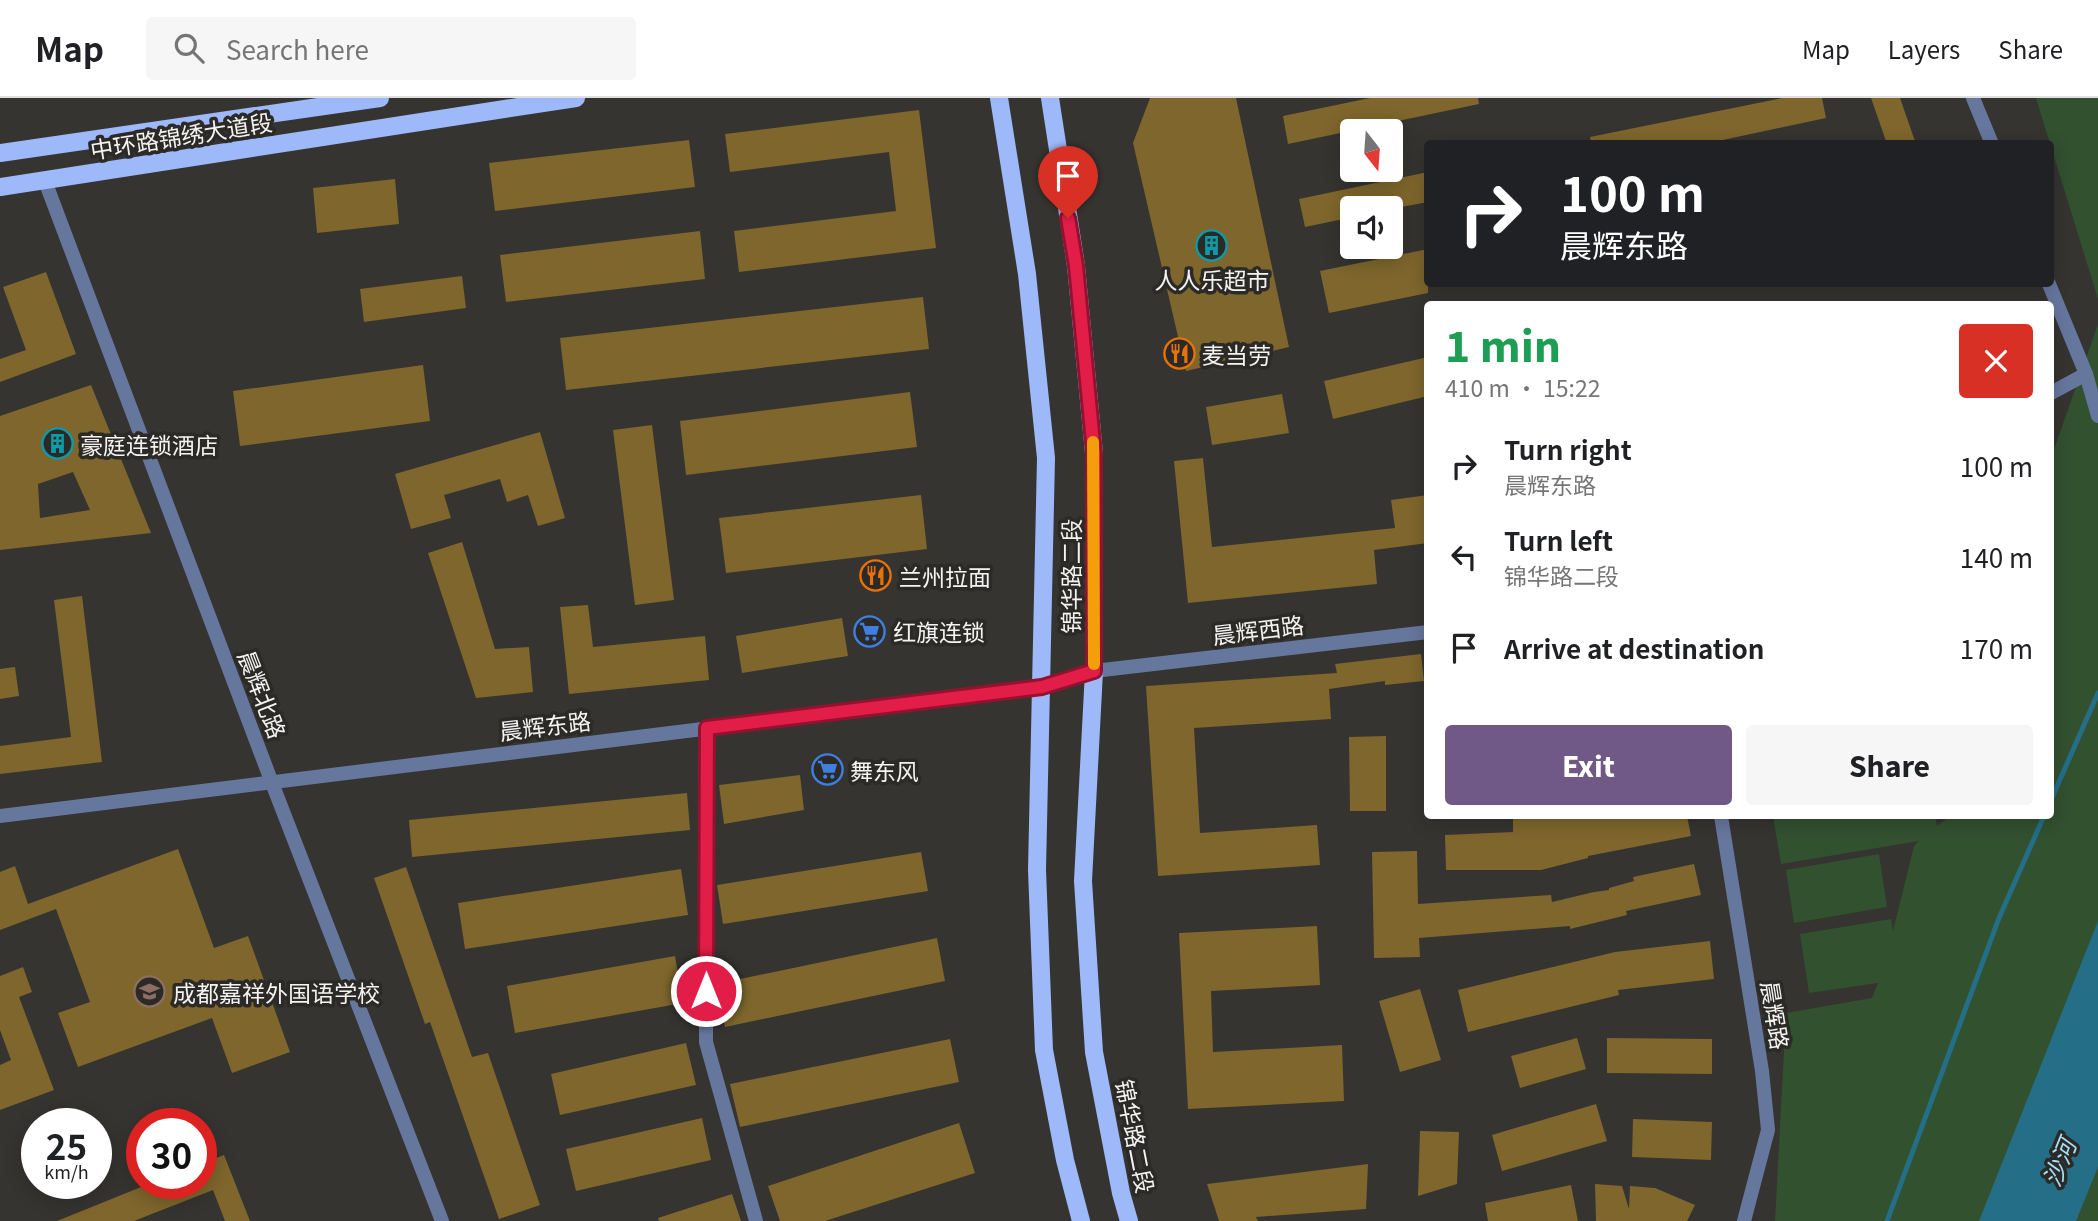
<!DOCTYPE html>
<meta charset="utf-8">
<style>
body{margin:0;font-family:Georgia,"Noto Sans SC",serif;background:#f6f6f6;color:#202124;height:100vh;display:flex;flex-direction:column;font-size:26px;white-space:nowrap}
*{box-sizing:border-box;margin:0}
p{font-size:23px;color:#757577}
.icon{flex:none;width:38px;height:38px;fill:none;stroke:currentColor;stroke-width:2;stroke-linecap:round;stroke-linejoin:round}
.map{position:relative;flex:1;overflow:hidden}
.sheet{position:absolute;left:1424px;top:203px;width:630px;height:518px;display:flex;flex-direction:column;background:#fff;border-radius:7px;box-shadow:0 4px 18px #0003}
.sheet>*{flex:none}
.banner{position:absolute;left:1424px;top:42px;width:630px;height:147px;border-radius:7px;box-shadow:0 4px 18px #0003;background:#202124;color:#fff;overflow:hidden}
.needle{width:46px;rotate:163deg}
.buttons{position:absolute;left:1340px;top:21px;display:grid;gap:14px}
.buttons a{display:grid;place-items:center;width:63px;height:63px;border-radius:7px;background:#fff;box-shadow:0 4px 18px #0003;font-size:35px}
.speed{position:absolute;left:21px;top:1010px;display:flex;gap:14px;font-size:35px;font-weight:700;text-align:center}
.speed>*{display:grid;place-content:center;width:91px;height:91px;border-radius:50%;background:#fff;box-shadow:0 4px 18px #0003;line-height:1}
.speed small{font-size:18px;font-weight:400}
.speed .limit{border:10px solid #d22;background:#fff;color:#111}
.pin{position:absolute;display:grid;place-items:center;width:60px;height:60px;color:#fff;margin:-72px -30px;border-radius:50% 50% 50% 0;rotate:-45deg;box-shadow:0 0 7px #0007}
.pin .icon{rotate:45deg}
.me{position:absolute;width:77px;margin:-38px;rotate:0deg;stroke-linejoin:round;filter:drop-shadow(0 0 5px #0008)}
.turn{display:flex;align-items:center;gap:24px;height:147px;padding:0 21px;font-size:32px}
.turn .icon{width:91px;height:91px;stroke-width:2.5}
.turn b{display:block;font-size:49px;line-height:60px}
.round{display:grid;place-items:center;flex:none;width:74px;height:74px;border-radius:7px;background:#f6f6f6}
.headline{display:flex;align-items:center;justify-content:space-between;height:119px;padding:0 21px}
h1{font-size:42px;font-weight:800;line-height:52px;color:#1e9e55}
.primary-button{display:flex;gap:14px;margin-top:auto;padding:14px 21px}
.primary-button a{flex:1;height:80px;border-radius:7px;background:#705986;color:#fff;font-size:28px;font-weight:800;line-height:80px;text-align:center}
.primary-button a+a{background:#f6f6f6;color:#202124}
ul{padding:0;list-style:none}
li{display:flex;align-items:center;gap:21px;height:91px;padding:0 21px}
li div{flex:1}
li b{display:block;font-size:26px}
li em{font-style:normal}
header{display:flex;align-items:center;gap:42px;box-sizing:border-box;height:98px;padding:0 35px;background:#fff;border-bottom:2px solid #e0e0e0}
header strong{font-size:33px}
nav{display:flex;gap:38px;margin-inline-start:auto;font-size:24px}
.search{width:490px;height:63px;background:#f6f6f6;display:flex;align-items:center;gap:18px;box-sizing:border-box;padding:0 24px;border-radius:7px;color:#757577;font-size:26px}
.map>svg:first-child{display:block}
.green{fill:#32512f}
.water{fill:#246e88}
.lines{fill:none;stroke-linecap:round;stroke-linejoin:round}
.stream{stroke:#246e88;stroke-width:5}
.building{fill:#7e662c;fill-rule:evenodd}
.minor{stroke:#66779e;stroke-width:14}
.tertiary{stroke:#66779e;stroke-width:14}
.primary{stroke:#9eb9f9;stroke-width:18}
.route-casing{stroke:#92132f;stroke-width:18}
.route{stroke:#e11d48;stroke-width:12}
.slow{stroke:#f59e0b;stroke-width:12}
.labels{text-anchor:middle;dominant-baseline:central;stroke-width:7;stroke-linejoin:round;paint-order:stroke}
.street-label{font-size:23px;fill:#f4f3f2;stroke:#2b2a27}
.poi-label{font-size:23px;fill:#f4f3f2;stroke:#2b2a27;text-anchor:start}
.water-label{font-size:24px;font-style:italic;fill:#a8e1f9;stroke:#2b2a27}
</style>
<header>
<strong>Map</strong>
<div class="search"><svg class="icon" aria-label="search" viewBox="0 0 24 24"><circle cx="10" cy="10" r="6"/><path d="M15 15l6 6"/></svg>Search here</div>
<nav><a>Map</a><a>Layers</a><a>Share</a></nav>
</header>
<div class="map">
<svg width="2098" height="1123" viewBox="0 0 2098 1123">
<rect width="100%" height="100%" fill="#353431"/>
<!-- green -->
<g class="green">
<path d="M2036,0H2098V201Z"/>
<path d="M2098,226V1123H1775L1786,915L1872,900L1878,885L1809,895L1800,836L1891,821L1893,833L1914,748L1919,743L1781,766L1773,718H1935L1937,728L1950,718H2051V360Z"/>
<path d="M1879,756L1887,809L1794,825L1786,772Z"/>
</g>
<!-- water -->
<path class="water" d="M2098,823V1069L2076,1123H1979Z"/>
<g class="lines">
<!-- stream -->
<g class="stream">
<path d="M2051,702L2098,595"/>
<path d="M1887,1123L1999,820L2044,718"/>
</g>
</g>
<!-- building -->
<g class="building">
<path d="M1150,0H1236L1289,249L1186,273L1133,45Z"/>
<path d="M1370,0H1478L1479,6L1288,46L1283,18Z"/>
<path d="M1782,0H1822L1826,20L1704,46H1591L1590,39Z"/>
<path d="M1871,0H1900L1916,46H1887Z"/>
<path d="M919,12L936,150L739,174L734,133L896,113L889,54L730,74L725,36Z"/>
<path d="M689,42L695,89L495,113L489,65Z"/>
<path d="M1428,74V104L1396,110H1353V119L1305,129L1299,101Z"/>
<path d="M395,81L399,126L317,135L313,90Z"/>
<path d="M700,133L705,181L506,204L500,157Z"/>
<path d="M1428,151V195L1329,215L1320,173Z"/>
<path d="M46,174L76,256L0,284V261L26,252L3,189Z"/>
<path d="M462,178L466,210L364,224L360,191Z"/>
<path d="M923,199L929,251L566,292L560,240Z"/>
<path d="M1428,259V298L1333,321L1324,283Z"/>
<path d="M423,267L430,323L240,348L233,293Z"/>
<path d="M91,287L151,435L0,452V318ZM73,374L90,412L40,420L38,386Z"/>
<path d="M910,294L917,349L686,377L680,323Z"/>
<path d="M1282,296L1289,335L1212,347L1206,309Z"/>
<path d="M652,327L674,502L635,507L613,332Z"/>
<path d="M540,334L565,420L538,428L528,397L507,404L500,381L444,397L451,420L411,431L395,376Z"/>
<path d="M1203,360L1212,449L1395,430L1391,402L1428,397V445L1374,452L1377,486L1188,505L1174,363Z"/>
<path d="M921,397L927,451L726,475L719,420Z"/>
<path d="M462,444L495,551L529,549L533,594L476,600L428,455Z"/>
<path d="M82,498L102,664L0,676V648L71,639L54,502Z"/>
<path d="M588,507L593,549L705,538L709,582L569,596L560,509Z"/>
<path d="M842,520L848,558L742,575L736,538Z"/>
<path d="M1421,556L1424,583L1385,587V583L1329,591L1331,621L1194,630L1200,735L1317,727L1320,767L1158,778L1146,588L1337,575L1335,566Z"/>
<path d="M15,569L19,598L0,601V571Z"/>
<path d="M1386,638V713H1350L1349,639Z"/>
<path d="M800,677L804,712L724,726L719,687Z"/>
<path d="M687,695L690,732L412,759L409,722Z"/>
<path d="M1513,718H1687L1691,738L1588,758V760L1541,772H1446L1445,737L1513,734Z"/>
<path d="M178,751L214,850L248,838L290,954L232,975L212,920L78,969L58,915L90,904L56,811L0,832V774L15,768L28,806Z"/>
<path d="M1417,753L1418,806L1551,797L1552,804L1594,794L1609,792V790L1634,783L1633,779L1694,766L1701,797L1626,813L1627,817L1570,831V828L1419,840L1420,859L1374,860L1372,754Z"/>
<path d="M921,754L928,793L723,826L717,787Z"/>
<path d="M406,769L472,959L488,955L540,1107L499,1121L430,924L425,926L374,780Z"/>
<path d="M681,771L688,817L465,851L458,805Z"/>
<path d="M1317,828L1320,887L1211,893L1213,954L1342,947L1344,1003L1188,1011L1179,835Z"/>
<path d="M937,840L945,883L725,929L716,886Z"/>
<path d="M1710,843L1714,881L1618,892L1619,897L1468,934L1458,892L1615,854Z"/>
<path d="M675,858L683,905L515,935L507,888Z"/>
<path d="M23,869L32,894L19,899L54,992L0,1012V967L11,962L0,932V878Z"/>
<path d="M1420,891L1441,962L1400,974L1379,903Z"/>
<path d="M1577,940L1586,971L1520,990L1511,958Z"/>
<path d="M1607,940L1712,941V976L1607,975Z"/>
<path d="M950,941L959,984L740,1029L730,986Z"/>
<path d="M686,945L696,987L560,1017L551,976Z"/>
<path d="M1596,1006L1607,1043L1502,1073L1492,1037Z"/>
<path d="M702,1020L711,1062L576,1093L566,1051Z"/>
<path d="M1633,1021L1712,1024L1711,1062L1632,1059Z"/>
<path d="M959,1025L975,1075L825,1123H780L768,1088Z"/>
<path d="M1420,1033L1459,1034L1457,1086L1418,1098Z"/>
<path d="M224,1057L250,1123H225L213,1092L134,1123H57L151,1085H201V1066Z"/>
<path d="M1368,1066L1366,1111L1256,1119L1258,1123H1219L1207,1086Z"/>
<path d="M1595,1086L1622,1088L1629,1111L1630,1088L1655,1090L1695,1107L1687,1123H1596Z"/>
<path d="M1571,1087L1578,1123H1488L1485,1105Z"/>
<path d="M732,1096L741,1123H659L658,1120Z"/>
</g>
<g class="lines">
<!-- minor -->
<path class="minor" d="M707,630L706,944L756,1123"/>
<!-- tertiary -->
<g class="tertiary">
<path d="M1973,0L1992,46"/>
<path d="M45,83L272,685L442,1123"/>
<path d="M2049,186L2086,276L2098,318"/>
<path d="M2051,295L2086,276"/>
<path d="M0,718L1042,589L1094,573L1428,534"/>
<path d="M1721,718L1762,973L1768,1032L1744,1123"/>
</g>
<!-- primary -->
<g class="primary">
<path d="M999,0L1027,176L1046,360L1037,772L1044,952L1065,1062L1081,1123"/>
<path d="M1050,0L1076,168L1094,355V573L1083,783L1094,954L1121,1095L1129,1123"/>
<path d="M0,55L380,0"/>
<path d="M0,89L576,0"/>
</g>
</g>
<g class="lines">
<defs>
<path id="route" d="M706,893L707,630L1042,589L1094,573V355L1076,168L1068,120"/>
</defs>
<!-- route casing -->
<use href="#route" class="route-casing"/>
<!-- route -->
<use href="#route" class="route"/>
<!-- slow -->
<path class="slow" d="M1093,344L1094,566"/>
</g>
<!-- icons -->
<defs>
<symbol id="building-ring" viewBox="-11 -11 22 22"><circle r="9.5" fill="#2b2a27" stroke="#0f9aa8" stroke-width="1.5"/><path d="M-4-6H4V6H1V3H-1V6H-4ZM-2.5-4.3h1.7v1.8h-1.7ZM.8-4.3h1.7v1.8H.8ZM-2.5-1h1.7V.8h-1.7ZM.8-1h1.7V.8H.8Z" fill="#0f9aa8"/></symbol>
<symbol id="restaurant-ring" viewBox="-11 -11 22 22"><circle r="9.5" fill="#2b2a27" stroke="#e8710a" stroke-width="1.5"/><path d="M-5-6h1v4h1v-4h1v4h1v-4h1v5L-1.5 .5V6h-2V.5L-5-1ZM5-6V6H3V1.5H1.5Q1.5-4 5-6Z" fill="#e8710a"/></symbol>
<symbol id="supermarket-ring" viewBox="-11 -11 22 22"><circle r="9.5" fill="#2b2a27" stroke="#3f7fe0" stroke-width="1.5"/><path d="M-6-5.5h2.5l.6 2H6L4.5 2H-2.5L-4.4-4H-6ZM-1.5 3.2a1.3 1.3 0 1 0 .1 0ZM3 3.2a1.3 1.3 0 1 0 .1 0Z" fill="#3f7fe0"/></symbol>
<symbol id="school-ring" viewBox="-11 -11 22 22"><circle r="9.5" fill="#2b2a27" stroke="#8d6e63" stroke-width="1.5"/><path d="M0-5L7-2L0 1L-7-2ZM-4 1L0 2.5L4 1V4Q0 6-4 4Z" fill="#8d6e63"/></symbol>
</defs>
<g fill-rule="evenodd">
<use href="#building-ring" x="1194" y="130" width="35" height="35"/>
<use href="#restaurant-ring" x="1162" y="238" width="35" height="35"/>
<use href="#building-ring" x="40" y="328" width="35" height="35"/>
<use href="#restaurant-ring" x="858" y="460" width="35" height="35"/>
<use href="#supermarket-ring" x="852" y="516" width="35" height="35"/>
<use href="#supermarket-ring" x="810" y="654" width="35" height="35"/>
<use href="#school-ring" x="132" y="876" width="35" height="35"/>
</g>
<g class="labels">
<!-- street labels -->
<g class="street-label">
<text transform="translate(181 37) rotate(-9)">中环路锦绣大道段</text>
<text transform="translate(1070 478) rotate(-90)">锦华路二段</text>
<text transform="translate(1258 531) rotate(-7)">晨辉西路</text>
<text transform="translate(263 596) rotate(69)">晨辉北路</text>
<text transform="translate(545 627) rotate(-7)">晨辉东路</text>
<text transform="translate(1776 917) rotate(81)">晨辉路</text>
<text transform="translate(1136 1038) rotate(79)">锦华路二段</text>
</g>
<!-- poi labels -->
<g class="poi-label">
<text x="1212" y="181" text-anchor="middle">人人乐超市</text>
<text x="1202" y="256">麦当劳</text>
<text x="80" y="346">豪庭连锁酒店</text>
<text x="899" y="478">兰州拉面</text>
<text x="893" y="533">红旗连锁</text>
<text x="850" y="672">舞东风</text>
<text x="173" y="894">成都嘉祥外国语学校</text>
</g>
<!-- water labels -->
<g class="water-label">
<text transform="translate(2058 1064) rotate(-68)">沙河</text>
</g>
</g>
</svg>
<div class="buttons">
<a><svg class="needle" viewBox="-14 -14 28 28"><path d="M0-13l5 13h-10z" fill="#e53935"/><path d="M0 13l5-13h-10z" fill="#757577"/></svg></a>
<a><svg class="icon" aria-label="sound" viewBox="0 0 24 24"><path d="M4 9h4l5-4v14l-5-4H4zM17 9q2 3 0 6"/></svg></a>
</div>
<div class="speed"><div>25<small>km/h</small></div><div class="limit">30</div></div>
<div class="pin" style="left:1068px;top:120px;background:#d93025"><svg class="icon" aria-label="arrive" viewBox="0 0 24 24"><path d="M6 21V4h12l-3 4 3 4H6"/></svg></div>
<svg class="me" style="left:706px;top:893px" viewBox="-20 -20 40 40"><circle r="17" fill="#e11d48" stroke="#fff" stroke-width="3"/><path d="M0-11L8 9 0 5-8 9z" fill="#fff"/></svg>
<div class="banner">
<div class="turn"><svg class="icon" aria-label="right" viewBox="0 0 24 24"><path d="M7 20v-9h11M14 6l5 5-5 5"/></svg><div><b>100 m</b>晨辉东路</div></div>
</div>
<section class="sheet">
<div class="headline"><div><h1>1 min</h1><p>410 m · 15:22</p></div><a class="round" style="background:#d93025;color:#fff"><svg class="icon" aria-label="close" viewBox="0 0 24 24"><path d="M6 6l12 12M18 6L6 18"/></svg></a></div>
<ul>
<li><svg class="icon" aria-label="right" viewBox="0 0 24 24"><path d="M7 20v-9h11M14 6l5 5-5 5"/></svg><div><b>Turn right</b><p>晨辉东路</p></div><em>100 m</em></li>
<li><svg class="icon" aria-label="left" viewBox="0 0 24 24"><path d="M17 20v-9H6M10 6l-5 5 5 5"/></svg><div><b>Turn left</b><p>锦华路二段</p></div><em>140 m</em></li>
<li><svg class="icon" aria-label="arrive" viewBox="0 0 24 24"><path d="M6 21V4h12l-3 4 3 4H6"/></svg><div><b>Arrive at destination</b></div><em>170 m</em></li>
</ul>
<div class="primary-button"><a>Exit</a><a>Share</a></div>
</section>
</div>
